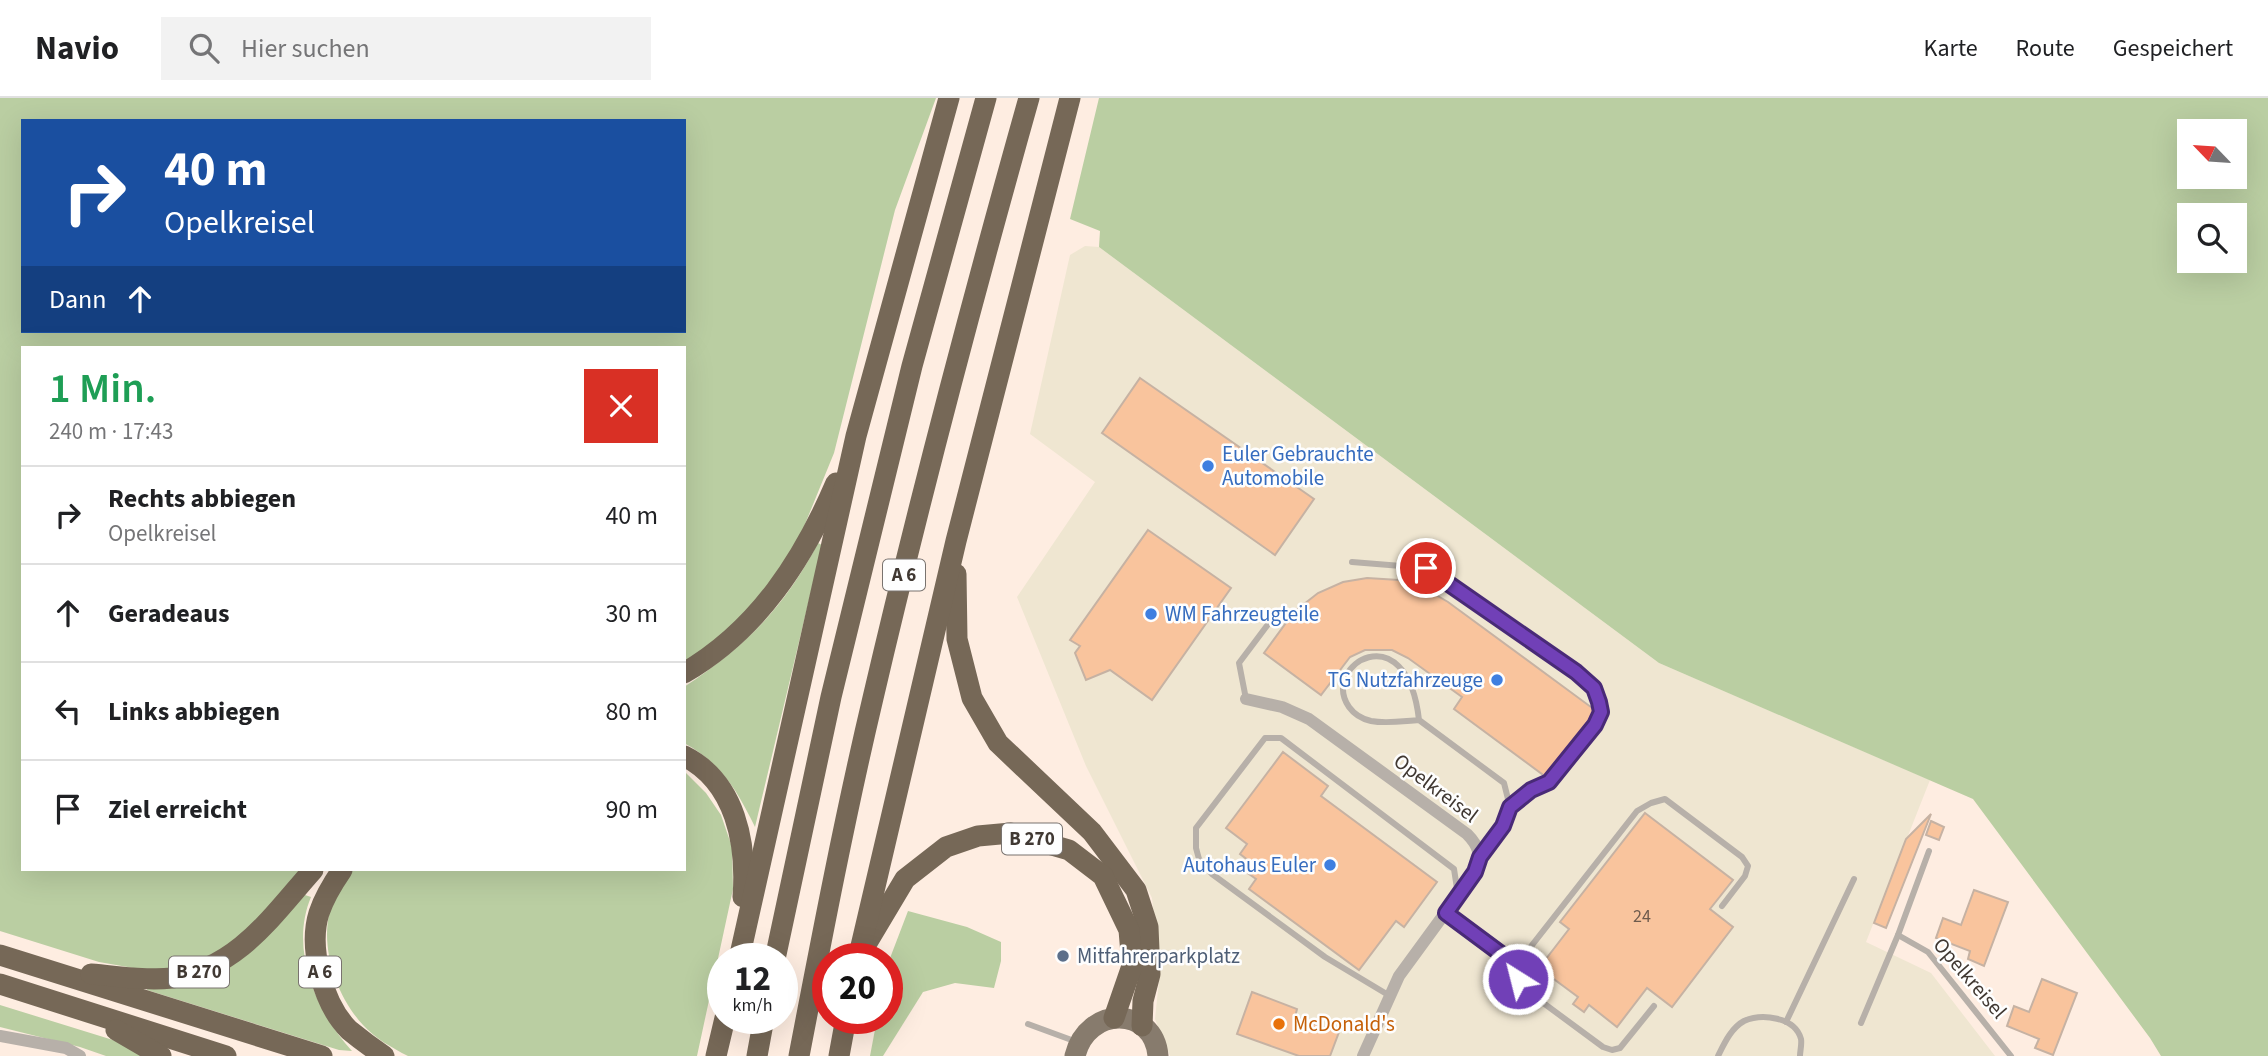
<!DOCTYPE html>
<html lang="de">
<meta charset="utf-8">
<style>
body{margin:0;font-family:"Source Sans 3",sans-serif;background:#f2f2f2;color:#202124;height:100vh;display:flex;flex-direction:column;font-size:26px;white-space:nowrap}
*{box-sizing:border-box;margin:0}
p{font-size:23px;color:#757577}
.icon{flex:none;width:38px;height:38px;fill:none;stroke:currentColor;stroke-width:2;stroke-linecap:round;stroke-linejoin:round}
.map{position:relative;flex:1;overflow:hidden}
.sheet{position:absolute;left:21px;top:248px;width:665px;height:525px;display:flex;flex-direction:column;background:#fff;border-radius:0px;box-shadow:0 7px 28px #0002}
.sheet>*{flex:none}
.guide{position:absolute;left:21px;top:21px;width:665px;height:214px;border-radius:0px;box-shadow:0 7px 28px #0002;background:#1a4fa0;color:#fff;overflow:hidden}
.needle{width:46px;rotate:295deg}
.buttons{position:absolute;left:2177px;top:21px;display:grid;gap:14px}
.buttons a{display:grid;place-items:center;width:70px;height:70px;border-radius:0px;background:#fff;box-shadow:0 7px 28px #0002;font-size:35px}
.speed{position:absolute;left:707px;top:845px;display:flex;gap:14px;font-size:35px;font-weight:700;text-align:center}
.speed>*{display:grid;place-content:center;width:91px;height:91px;border-radius:50%;background:#fff;box-shadow:0 7px 28px #0002;line-height:1}
.speed small{font-size:18px;font-weight:400}
.speed .limit{border:10px solid #d22;background:#fff;color:#111}
.pin{position:absolute;display:grid;place-items:center;width:60px;height:60px;color:#fff;margin:-30px;border:4px solid #fff;border-radius:50%;box-shadow:0 2px 7px #0007}
.me{position:absolute;width:77px;margin:-38px;rotate:324deg;stroke-linejoin:round;filter:drop-shadow(0 0 5px #0008)}
.turn{display:flex;align-items:center;gap:24px;height:147px;padding:0 28px;font-size:32px}
.turn .icon{width:91px;height:91px;stroke-width:2.5}
.turn b{display:block;font-size:49px;line-height:60px}
.then{display:flex;align-items:center;height:66px;padding:0 28px;background:#0003;gap:14px;font-size:26px}
.round{display:grid;place-items:center;flex:none;width:74px;height:74px;border-radius:0px;background:#f2f2f2}
.headline{display:flex;align-items:center;justify-content:space-between;height:119px;padding:0 28px}
h1{font-size:42px;font-weight:600;line-height:52px;color:#1e9e55}
ul{padding:0;list-style:none}
li{display:flex;align-items:center;gap:21px;height:98px;padding:0 28px;border-top:2px solid #e0e0e0}
li div{flex:1}
li b{display:block;font-size:26px}
li em{font-style:normal}
header{display:flex;align-items:center;gap:42px;box-sizing:border-box;height:98px;padding:0 35px;background:#fff;border-bottom:2px solid #e0e0e0}
header strong{font-size:33px}
nav{display:flex;gap:38px;margin-inline-start:auto;font-size:24px}
.search{width:490px;height:63px;background:#f2f2f2;display:flex;align-items:center;gap:18px;box-sizing:border-box;padding:0 24px;border-radius:0px;color:#757577;font-size:26px}
.map>svg:first-child{display:block}
.commercial{fill:#efe6d1}
.green{fill:#bacea2;fill-rule:evenodd}
.building{fill:#f9c49d;stroke:#c6b2a3;stroke-width:2}
.lines{fill:none;stroke-linecap:round;stroke-linejoin:round}
.lane{stroke:#b7b0a9;stroke-width:6}
.street{stroke:#b7b0a9;stroke-width:12}
.primary{stroke:#877b6d;stroke-width:21}
.highway{stroke:#766857;stroke-width:21}
.route-casing{stroke:#492a77;stroke-width:18}
.route{stroke:#7140b7;stroke-width:12}
.shop-dot{fill:#3f7fe0;stroke:#fefefe;stroke-width:2.5}
.service-dot{fill:#5c6f8a;stroke:#fefefe;stroke-width:2.5}
.food-dot{fill:#e8710a;stroke:#fefefe;stroke-width:2.5}
.labels{text-anchor:middle;dominant-baseline:central;stroke-width:5;stroke-linejoin:round;paint-order:stroke}
.number-label{font-size:18px;fill:#6e5b4d}
.shield{fill:#fefefe;stroke:#79736f;stroke-width:2}
.shield-label{font-size:19px;font-weight:bold;fill:#403832}
.shop-label{font-size:21px;fill:#366cbe;stroke:#fefefe;text-anchor:start}
.street-label{font-size:21px;fill:#403832;stroke:#fefefe}
.service-label{font-size:21px;fill:#4e5e75;stroke:#fefefe;text-anchor:start}
.food-label{font-size:21px;fill:#c56008;stroke:#fefefe;text-anchor:start}
</style>
<header>
<strong>Navio</strong>
<div class="search"><svg class="icon" aria-label="search" viewBox="0 0 24 24"><circle cx="10" cy="10" r="6"/><path d="M15 15l6 6"/></svg>Hier suchen</div>
<nav><a>Karte</a><a>Route</a><a>Gespeichert</a></nav>
</header>
<div class="map">
<svg width="2268" height="958" viewBox="0 0 2268 958">
<rect width="100%" height="100%" fill="#feede1"/>
<!-- commercial -->
<path class="commercial" d="M1085,148L1099,149L1659,565L1930,682L1866,844L1931,875L1995,958H1170L1155,921L1160,873L1152,800L1086,668L1017,499L1095,384L1030,336L1070,157Z"/>
<!-- green -->
<g class="green">
<path d="M0,0H936L895,112L834,355L794,453L740,523L684,566V250H23V772H304L241,839L197,866L170,872L139,871L99,864L0,833ZM23,23H684V233H23Z"/>
<path d="M1099,0H2268V958H2161L2150,940L1973,701L1659,565L1099,149L1100,133L1070,121ZM2189,33H2235V79H2189ZM2189,117H2235V163H2189Z"/>
<path d="M818,445L822,447L755,729C737,692 721,665 684,645V589C745,549 784,510 818,445Z"/>
<path d="M684,673L706,695L721,717L732,749L733,791L697,958H408C392,950 375,940 363,927C338,900 321,854 329,817C332,802 341,786 347,772H684Z"/>
<path d="M305,797L311,799C289,851 316,914 352,953L339,952L147,892L148,889L165,891Z"/>
<path d="M908,813L967,829L1001,844V863L994,890L955,885L923,894L883,958H870L877,921L887,920V868Z"/>
<path d="M0,907L113,942L149,958H106L80,949L0,929Z"/>
</g>
<!-- building -->
<g class="building">
<path d="M1140,280L1314,401L1275,457L1102,335Z"/>
<path d="M1148,432L1231,490L1152,602L1110,572L1086,582L1075,555L1080,548L1070,542Z"/>
<path d="M1367,480L1399,482L1424,490L1448,504L1595,612L1593,618L1572,646L1546,679L1454,611L1462,599L1408,560L1392,552H1365L1350,559L1321,597L1264,555L1294,514L1318,495L1343,484Z"/>
<path d="M1283,654L1328,688L1321,698L1437,784L1404,829L1396,823L1359,872L1249,791L1256,781L1242,771L1249,763L1240,756L1247,746L1226,730Z"/>
<path d="M1645,715L1733,782L1710,811L1733,829L1672,909L1647,890L1617,929L1589,907L1584,914L1573,906L1578,899L1539,870L1569,831L1560,824Z"/>
<path d="M1931,716L1886,830L1874,825L1906,741Z"/>
<path d="M1931,723L1944,729L1939,742L1926,737Z"/>
<path d="M1974,792L2008,804L1984,868L1968,861L1970,853L1936,840L1943,820L1961,827Z"/>
<path d="M2042,881L2077,895L2053,957L2035,950L2039,941L2007,928L2014,908L2029,914Z"/>
<path d="M1252,894L1297,911L1295,919L1339,934L1330,958H1299L1237,936Z"/>
</g>
<g class="lines">
<!-- lane -->
<g class="lane">
<path d="M1352,464L1426,470L1576,574L1594,590L1601,614L1595,627L1549,684L1531,692L1510,709"/>
<path d="M1246,601L1239,565L1278,513"/>
<path d="M1419,622C1407,514 1320,567 1349,609C1354,616 1362,621 1371,623C1387,626 1403,623 1419,622L1504,685L1510,709L1503,728L1481,757"/>
<path d="M1929,753L1898,837L1928,854L2011,958"/>
<path d="M1446,815L1512,864L1523,890L1603,949L1612,952L1620,950L1654,908"/>
<path d="M1515,869L1637,713L1651,705L1665,701L1742,759L1748,768L1745,778L1722,808"/>
<path d="M1390,898L1325,859L1212,776L1199,761L1196,750V730L1265,640H1281L1454,771L1458,797"/>
<path d="M1786,924L1854,781"/>
<path d="M1861,925L1898,837"/>
<path d="M1028,926L1077,944"/>
<path d="M1718,958C1724,946 1731,930 1744,923C1762,915 1795,919 1801,941C1802,946 1800,953 1800,958"/>
</g>
<!-- street -->
<g class="street">
<path d="M1246,601L1282,609L1309,621L1467,736C1479,748 1482,758 1475,774L1399,878L1363,958"/>
<path d="M0,938L66,950L80,958"/>
</g>
<!-- primary -->
<path class="primary" d="M1075,958C1087,907 1154,908 1158,958"/>
<!-- highway -->
<g class="highway">
<path d="M956,476L957,541L972,600L998,645L1092,734L1136,792L1148,829L1150,876L1143,903L1142,928"/>
<path d="M684,575C758,532 803,462 836,385"/>
<path d="M684,658C736,684 747,746 743,799"/>
<path d="M342,772C333,785 324,800 319,815C308,850 323,906 349,932C360,941 372,950 384,958"/>
<path d="M868,843L905,781L946,749L978,738L1011,735L1069,752L1103,778L1129,832L1132,868L1114,920"/>
<path d="M0,857L322,958"/>
<path d="M739,861L856,338L949,0"/>
<path d="M775,861L831,599L912,268L986,0"/>
<path d="M858,861L956,443L1070,0"/>
<path d="M91,876C118,878 145,883 172,880C238,870 272,818 313,772"/>
<path d="M0,886L226,958"/>
<path d="M116,932L161,958"/>
<path d="M716,958L725,920"/>
<path d="M757,958L764,920"/>
<path d="M799,958C822,838 845,718 873,600C920,399 973,199 1029,0"/>
<path d="M839,958L846,920"/>
</g>
</g>
<g class="lines">
<defs>
<path id="route" d="M1426,470L1576,574L1594,590L1599,604L1601,614L1595,627L1549,684L1531,692L1510,709L1503,728L1480,759L1475,774L1446,815L1512,864L1518,874V881"/>
</defs>
<!-- route casing -->
<use href="#route" class="route-casing"/>
<!-- route -->
<use href="#route" class="route"/>
</g>
<!-- markers -->
<g class="shop-dot">
<circle cx="1208" cy="368" r="7"/>
<circle cx="1151" cy="516" r="7"/>
<circle cx="1497" cy="582" r="7"/>
<circle cx="1330" cy="767" r="7"/>
</g>
<circle class="service-dot" cx="1063" cy="858" r="7"/>
<circle class="food-dot" cx="1279" cy="926" r="7"/>
<g class="labels">
<!-- number labels -->
<g class="number-label">
<text x="1642" y="818">24</text>
</g>
<!-- shield labels -->
<g class="shield">
<rect x="883" y="461.5" width="42" height="31" rx="5"/>
<rect x="1002" y="725.5" width="60" height="31" rx="5"/>
<rect x="169" y="858.5" width="60" height="31" rx="5"/>
<rect x="299" y="858.5" width="42" height="31" rx="5"/>
</g>
<g class="shield-label">
<text x="904" y="477">A 6</text>
<text x="1032" y="741">B 270</text>
<text x="199" y="874">B 270</text>
<text x="320" y="874">A 6</text>
</g>
<!-- shop labels -->
<g class="shop-label">
<text x="1222" y="356">Euler Gebrauchte<tspan x="1222" dy="24">Automobile</tspan></text>
<text x="1165" y="516">WM Fahrzeugteile</text>
<text x="1483" y="582" text-anchor="end">TG Nutzfahrzeuge</text>
<text x="1316" y="767" text-anchor="end">Autohaus Euler</text>
</g>
<!-- street labels -->
<g class="street-label">
<text transform="translate(1436 690) rotate(37)">Opelkreisel</text>
<text transform="translate(1970 880) rotate(49)">Opelkreisel</text>
</g>
<!-- service labels -->
<g class="service-label">
<text x="1077" y="858">Mitfahrerparkplatz</text>
</g>
<!-- food labels -->
<g class="food-label">
<text x="1293" y="926">McDonald's</text>
</g>
</g>
</svg>
<div class="buttons">
<a><svg class="needle" viewBox="-14 -14 28 28"><path d="M0-13l5 13h-10z" fill="#e53935"/><path d="M0 13l5-13h-10z" fill="#757577"/></svg></a>
<a><svg class="icon" aria-label="search" viewBox="0 0 24 24"><circle cx="10" cy="10" r="6"/><path d="M15 15l6 6"/></svg></a>
</div>
<div class="speed"><div>12<small>km/h</small></div><div class="limit">20</div></div>
<div class="pin" style="left:1426px;top:470px;background:#d93025"><svg class="icon" aria-label="arrive" viewBox="0 0 24 24"><path d="M6 21V4h12l-3 4 3 4H6"/></svg></div>
<svg class="me" style="left:1518px;top:881px" viewBox="-20 -20 40 40"><circle r="17" fill="#7140b7" stroke="#fff" stroke-width="3"/><path d="M0-11L8 9 0 5-8 9z" fill="#fff"/></svg>
<div class="guide">
<div class="turn"><svg class="icon" aria-label="right" viewBox="0 0 24 24"><path d="M7 20v-9h11M14 6l5 5-5 5"/></svg><div><b>40 m</b>Opelkreisel</div></div>
<div class="then">Dann<svg class="icon" aria-label="ahead" viewBox="0 0 24 24"><path d="M12 20V5M6 11l6-6 6 6"/></svg></div>
</div>
<section class="sheet">
<div class="headline"><div><h1>1 Min.</h1><p>240 m · 17:43</p></div><a class="round" style="background:#d93025;color:#fff"><svg class="icon" aria-label="close" viewBox="0 0 24 24"><path d="M6 6l12 12M18 6L6 18"/></svg></a></div>
<ul>
<li><svg class="icon" aria-label="right" viewBox="0 0 24 24"><path d="M7 20v-9h11M14 6l5 5-5 5"/></svg><div><b>Rechts abbiegen</b><p>Opelkreisel</p></div><em>40 m</em></li>
<li><svg class="icon" aria-label="ahead" viewBox="0 0 24 24"><path d="M12 20V5M6 11l6-6 6 6"/></svg><div><b>Geradeaus</b></div><em>30 m</em></li>
<li><svg class="icon" aria-label="left" viewBox="0 0 24 24"><path d="M17 20v-9H6M10 6l-5 5 5 5"/></svg><div><b>Links abbiegen</b></div><em>80 m</em></li>
<li><svg class="icon" aria-label="arrive" viewBox="0 0 24 24"><path d="M6 21V4h12l-3 4 3 4H6"/></svg><div><b>Ziel erreicht</b></div><em>90 m</em></li>
</ul>
</section>
</div>
